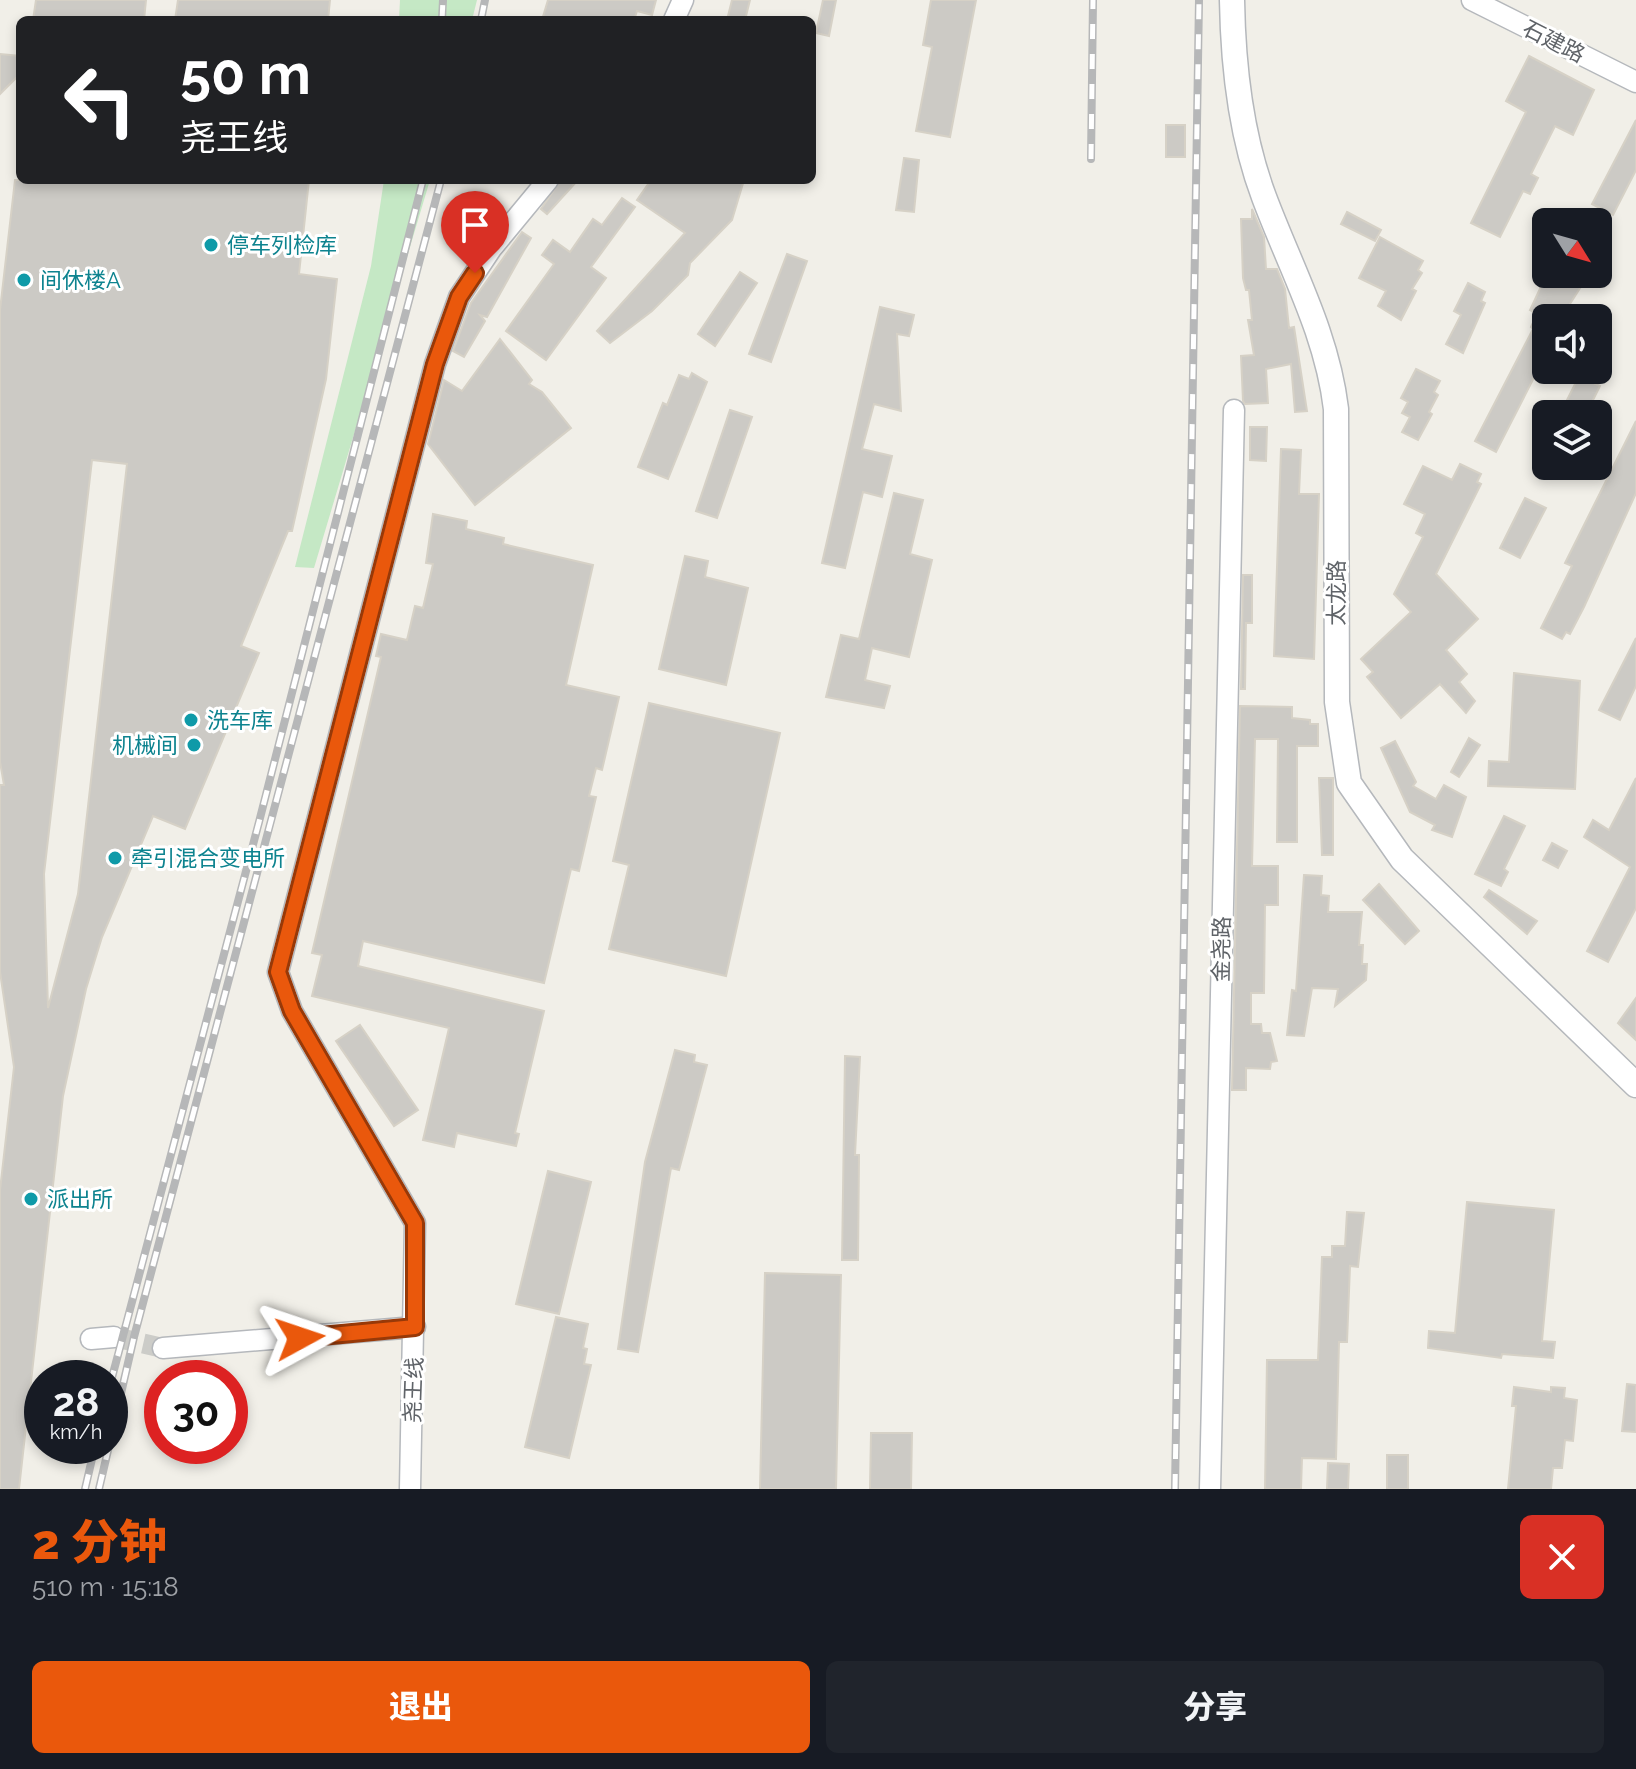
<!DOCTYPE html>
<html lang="zh">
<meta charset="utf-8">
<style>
body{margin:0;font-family:Raleway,"Noto Sans SC",sans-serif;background:#20242c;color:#f1f3f6;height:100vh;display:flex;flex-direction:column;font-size:30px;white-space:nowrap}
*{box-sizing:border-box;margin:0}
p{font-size:26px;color:#9ea1a6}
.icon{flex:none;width:44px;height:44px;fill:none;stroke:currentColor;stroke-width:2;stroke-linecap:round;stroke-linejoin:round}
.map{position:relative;height:1489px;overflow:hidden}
.details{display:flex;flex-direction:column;background:#171b24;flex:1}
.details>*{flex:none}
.top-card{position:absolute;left:16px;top:16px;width:800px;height:168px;border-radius:12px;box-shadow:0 4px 12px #0003;background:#202124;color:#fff;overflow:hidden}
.needle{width:52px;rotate:127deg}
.tools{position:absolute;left:1532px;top:208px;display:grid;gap:16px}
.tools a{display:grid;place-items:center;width:80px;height:80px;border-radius:12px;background:#171b24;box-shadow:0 4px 12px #0003;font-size:40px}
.speed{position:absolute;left:24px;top:1360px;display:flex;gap:16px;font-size:40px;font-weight:700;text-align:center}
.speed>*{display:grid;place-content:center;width:104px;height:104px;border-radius:50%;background:#171b24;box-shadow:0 4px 12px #0003;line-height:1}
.speed small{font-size:20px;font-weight:400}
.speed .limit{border:12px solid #d22;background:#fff;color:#111}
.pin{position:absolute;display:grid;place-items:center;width:68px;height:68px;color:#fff;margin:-82px -34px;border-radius:50% 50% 50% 0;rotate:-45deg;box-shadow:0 0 8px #0007}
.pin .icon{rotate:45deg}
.me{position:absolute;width:88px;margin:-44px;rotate:85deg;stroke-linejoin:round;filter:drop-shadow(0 0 6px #0008)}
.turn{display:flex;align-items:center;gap:28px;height:168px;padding:0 32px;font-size:36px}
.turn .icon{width:104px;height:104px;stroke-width:2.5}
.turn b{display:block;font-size:56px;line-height:68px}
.round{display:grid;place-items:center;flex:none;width:84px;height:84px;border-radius:12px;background:#20242c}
.summary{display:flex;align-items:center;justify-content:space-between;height:136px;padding:0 32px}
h1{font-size:48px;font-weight:800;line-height:60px;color:#ea580c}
.action{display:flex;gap:16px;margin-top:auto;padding:16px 32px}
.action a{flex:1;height:92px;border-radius:12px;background:#ea580c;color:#fff;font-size:32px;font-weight:800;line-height:92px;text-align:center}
.action a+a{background:#20242c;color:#f1f3f6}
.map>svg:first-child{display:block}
.green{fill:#c5e8c5}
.building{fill:#cccac5;stroke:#d6d1c6;stroke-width:2;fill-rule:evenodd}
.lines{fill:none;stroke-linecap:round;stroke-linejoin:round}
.minor-tunnel{stroke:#ccccc8;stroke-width:20;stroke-dasharray:20 10;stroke-linecap:butt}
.minor-casing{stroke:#b5b8bc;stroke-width:23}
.tertiary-casing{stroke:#b5b8bc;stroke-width:27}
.minor{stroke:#fff;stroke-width:20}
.tertiary{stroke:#fff;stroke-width:24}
.rail-casing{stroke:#b6b7b8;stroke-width:8}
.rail{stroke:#fff;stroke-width:5;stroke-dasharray:15;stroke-linecap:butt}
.route-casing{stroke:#983908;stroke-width:20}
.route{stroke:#ea580c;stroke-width:14}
.culture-dot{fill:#0f9aa8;stroke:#fff;stroke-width:3}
.labels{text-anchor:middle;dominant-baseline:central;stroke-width:6;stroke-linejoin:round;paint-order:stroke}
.street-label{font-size:22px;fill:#5f6368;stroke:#fff}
.culture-label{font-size:22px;fill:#0d838f;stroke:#fff;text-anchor:start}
</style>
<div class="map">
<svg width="1636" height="1489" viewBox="0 0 1636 1489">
<rect width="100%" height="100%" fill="#f1efe8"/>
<!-- green -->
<g class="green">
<path d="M400,0H477L472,20H399Z"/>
<path d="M384,180H430L314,568L295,567L371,266Z"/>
</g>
<!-- building -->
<g class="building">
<path d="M36,0H146L144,20H33Z"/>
<path d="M178,0H330L328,20H175Z"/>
<path d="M548,0H656L652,15L637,11L634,20H542Z"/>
<path d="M732,0H750L745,20H727Z"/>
<path d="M823,0H836L829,36L816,33Z"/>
<path d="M931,0H976L950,137L916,131L932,47L923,45Z"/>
<path d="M0,54L20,56V74L0,94Z"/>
<path d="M1529,56L1594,90L1573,135L1555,126L1531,174L1538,178L1530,194L1523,191L1500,237L1471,223L1526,112L1506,101Z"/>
<path d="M1636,120V170L1613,215L1592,204Z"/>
<rect x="1166" y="125" width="19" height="32"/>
<path d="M904,158L919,160L914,212L896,210Z"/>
<path d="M15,180H309L299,274L337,279L326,379L292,531H288L241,646L259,653L185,829L153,816L102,937L86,989L63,1096L19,1489H0V1190L14,1067L0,972V785H4L0,762V310ZM92,460L127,464L78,894L48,1008L44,874Z"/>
<path d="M561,180H578L547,214L541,209Z"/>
<path d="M651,180H744L732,220L690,263L688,275L652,311L610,343L597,331L685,233L637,200Z"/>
<path d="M622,198L635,207L591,267L606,278L546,360L506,331L554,264L542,255L553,240L570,252L593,219L602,225Z"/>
<path d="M1252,209L1264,237L1266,269H1277L1285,289L1289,328L1294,327L1307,411L1295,412L1291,364L1266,369L1268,403L1245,404L1243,401L1241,356L1254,355L1248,320H1252L1249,290H1246L1243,278L1241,219H1252Z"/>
<path d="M1347,212L1381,230L1375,241L1341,224Z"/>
<path d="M522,232L531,238L487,317L480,315L485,321L464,357L453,351L471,303Z"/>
<path d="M1380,237L1423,261L1418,270L1422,273L1412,289L1416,291L1401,320L1378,306L1386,291L1359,278Z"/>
<path d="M787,254L807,261L771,362L749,354Z"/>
<path d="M740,272L757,283L715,346L698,334Z"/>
<path d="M1557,274H1589L1561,318H1546V354L1496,452L1475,441L1533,329L1531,327L1537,314L1530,310L1544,280L1553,284Z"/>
<path d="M1468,283L1485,292L1481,301L1485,303L1463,353L1446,344L1461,315L1454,311Z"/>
<path d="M880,307L914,315L909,336L897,334L901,411L874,404L862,449L892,456L882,497L863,492L845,568L822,563Z"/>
<path d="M500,339L532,380L529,384L542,392L571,428L475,505L428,444L444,380L462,391Z"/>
<path d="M1416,369L1440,381L1434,392L1438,395L1429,412L1432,414L1418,440L1402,432L1410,417L1402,413L1408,402L1401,398Z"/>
<path d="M692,373L707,382L668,479L638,467L663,403L667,405L679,375L689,379Z"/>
<path d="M1579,376L1600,386L1593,400L1585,414H1560Z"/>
<path d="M730,410L752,417L717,518L696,511Z"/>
<path d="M1636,421V493L1584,607L1570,634L1566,632L1562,639L1541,628L1572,566L1565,563Z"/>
<path d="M1250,427H1267L1266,461L1250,460Z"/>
<path d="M1281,449L1301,450L1299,494H1319L1314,659L1274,656Z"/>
<path d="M1460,464L1481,474L1477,482L1481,484L1436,574L1478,619L1446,650L1467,674L1459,682L1475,701L1466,713L1440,684L1401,718L1367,677L1373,672L1361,659L1411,612L1394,594L1423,537L1416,533L1425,514L1404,504L1423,466L1452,480Z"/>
<path d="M894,493L923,500L910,554L932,560L909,657L872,648L865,680L890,686L884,708L826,697L841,635L859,639Z"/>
<path d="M1525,498L1546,508L1520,558L1500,548Z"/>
<path d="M433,514L467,521L466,529L504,538L503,544L593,565L566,685L619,697L602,770L596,768L589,796L596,797L579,871L571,869L544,983L363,941L358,966L544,1011L515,1133L519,1134L516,1146L457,1133L454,1147L423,1140L449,1028L312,996L322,955L312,953L381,657L376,656L381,634L407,640L415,606L423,608L433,564L426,563Z"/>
<path d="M685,556L708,561L705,577L748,588L726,685L659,669Z"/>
<path d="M1243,575H1252V623H1246L1245,689H1241Z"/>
<path d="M1636,638V686L1620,720L1599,710Z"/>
<path d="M1514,673L1580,681L1575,789L1488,786L1489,761L1509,762Z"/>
<path d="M649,703L780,733L726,976L609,949L629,865L613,861Z"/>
<path d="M1240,706L1292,707V718L1310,720V724H1318V746H1297V842H1277L1278,739H1255L1252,866H1278V905H1265L1264,993H1251V1024H1261L1262,1033H1270L1277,1061L1271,1062L1270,1069L1246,1068V1090H1232Z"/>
<path d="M1469,738L1480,745L1459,777L1451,772Z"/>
<path d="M1395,741L1416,782L1413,786L1436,799L1444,785L1466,797L1452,837L1432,830L1435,825L1410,812L1381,748Z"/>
<path d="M1319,778H1333V855H1322Z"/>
<path d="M1636,778V908L1608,962L1587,951L1630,867L1584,837L1593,820L1609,830Z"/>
<path d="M1504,816L1525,826L1504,869L1508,872L1501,886L1475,874Z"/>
<path d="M1552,843L1567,851L1558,868L1543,860Z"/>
<path d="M1304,875L1322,876L1321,895L1329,896L1328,912H1362L1359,945H1363L1362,964H1367L1366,980L1335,1006L1338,989L1312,988L1304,1036L1287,1035L1292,990L1296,991Z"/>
<path d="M1379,884L1419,931L1405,944L1363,900Z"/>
<path d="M1489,890L1537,921L1527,934L1484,897Z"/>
<path d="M1636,998V1040L1618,1023Z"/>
<path d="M360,1025L418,1110L394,1126L336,1041Z"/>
<path d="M675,1050L695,1055L694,1062L707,1065L679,1170L671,1168L638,1352L618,1349L645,1162Z"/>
<path d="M845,1056L860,1057L855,1155H859L858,1260H842Z"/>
<path d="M548,1171L591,1182L559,1314L516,1304Z"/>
<path d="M1467,1202L1554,1210L1542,1341L1555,1342L1553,1358L1502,1354L1501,1358L1428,1348L1429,1331L1455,1333Z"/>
<path d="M1347,1212L1364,1213L1358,1267L1350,1266L1347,1342H1339L1336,1459L1302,1458L1301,1489H1265L1267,1360H1318L1322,1257H1332V1246H1345Z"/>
<path d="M765,1273L841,1275L836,1489H760Z"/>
<path d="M556,1317L588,1324L583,1348L587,1349L584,1364L591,1365L569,1458L525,1447Z"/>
<path d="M1627,1384L1636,1385V1432L1622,1431Z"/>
<path d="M1514,1387L1551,1392V1387L1565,1388L1564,1398L1577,1400L1573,1441L1565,1440L1562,1468H1553L1551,1489H1508L1516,1406H1512Z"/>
<path d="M871,1433H912L911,1489H870Z"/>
<rect x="1387" y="1455" width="21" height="34"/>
<path d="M1328,1463L1349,1464L1348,1489H1327Z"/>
</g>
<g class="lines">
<!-- minor-tunnel -->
<path class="minor-tunnel" d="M114,1337L163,1348"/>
<defs>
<g id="minor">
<path d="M1472,0L1636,82"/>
<path d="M674,20L683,0"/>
<path d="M91,1339L114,1337"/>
<path d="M163,1348L415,1327"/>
<path d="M410,1489L415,1223L292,1011L278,972L435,364L459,297L491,249L548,180"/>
<path d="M1210,1489L1234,410"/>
</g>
<path id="tertiary" d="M1232,0C1233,65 1241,136 1264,197C1291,269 1327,333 1336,409L1337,702L1349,783L1402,859L1636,1085"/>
</defs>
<!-- minor casing -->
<use href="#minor" class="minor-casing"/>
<!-- tertiary casing -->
<use href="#tertiary" class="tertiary-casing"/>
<!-- minor -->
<use href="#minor" class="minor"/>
<!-- tertiary -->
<use href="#tertiary" class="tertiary"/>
<defs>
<g id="rail">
<path d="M442,20L443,0"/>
<path d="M481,20L485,0"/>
<path d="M1091,159L1093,0"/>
<path d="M110,1385L259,822L423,180"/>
<path d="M110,1441L134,1337L441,180"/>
<path d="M85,1489L95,1446"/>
<path d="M99,1489L109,1446"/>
<path d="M1175,1489L1199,0"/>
</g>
</defs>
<!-- rail casing -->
<use href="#rail" class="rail-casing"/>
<!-- rail -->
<use href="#rail" class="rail"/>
</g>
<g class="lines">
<defs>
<path id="route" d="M300,1338L415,1327V1223L292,1011L278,972L435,364L459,297L475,273"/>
</defs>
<!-- route casing -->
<use href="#route" class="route-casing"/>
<!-- route -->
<use href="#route" class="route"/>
</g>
<!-- markers -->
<g class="culture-dot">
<circle cx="211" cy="245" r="8"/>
<circle cx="24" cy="280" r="8"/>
<circle cx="191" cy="720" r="8"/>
<circle cx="194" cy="745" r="8"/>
<circle cx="115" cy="858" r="8"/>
<circle cx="31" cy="1199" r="8"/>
</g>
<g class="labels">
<!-- street labels -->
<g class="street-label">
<text transform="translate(1554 41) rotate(27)">石建路</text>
<text transform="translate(1336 593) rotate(-90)">太龙路</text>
<text transform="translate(1221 949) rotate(-89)">金尧路</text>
<text transform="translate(413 1390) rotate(-88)">尧王线</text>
</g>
<!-- culture labels -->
<g class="culture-label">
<text x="227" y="245">停车列检库</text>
<text x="40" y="280">间休楼A</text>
<text x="207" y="720">洗车库</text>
<text x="178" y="745" text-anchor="end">机械间</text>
<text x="131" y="858">牵引混合变电所</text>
<text x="47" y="1199">派出所</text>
</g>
</g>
</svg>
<div class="tools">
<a><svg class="needle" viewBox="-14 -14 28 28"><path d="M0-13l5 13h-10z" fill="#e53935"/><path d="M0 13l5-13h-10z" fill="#9ea1a6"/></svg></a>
<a><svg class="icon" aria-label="sound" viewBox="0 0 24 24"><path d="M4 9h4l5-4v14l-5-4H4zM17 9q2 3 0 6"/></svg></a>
<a><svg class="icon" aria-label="layers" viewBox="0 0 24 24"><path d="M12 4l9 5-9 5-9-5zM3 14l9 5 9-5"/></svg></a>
</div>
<div class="speed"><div>28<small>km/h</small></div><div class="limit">30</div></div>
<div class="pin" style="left:475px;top:273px;background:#d93025"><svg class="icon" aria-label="arrive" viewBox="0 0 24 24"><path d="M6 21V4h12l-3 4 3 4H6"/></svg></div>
<svg class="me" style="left:300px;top:1338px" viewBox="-20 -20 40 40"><path d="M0-17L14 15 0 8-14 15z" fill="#ea580c" stroke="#fff" stroke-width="4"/></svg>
<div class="top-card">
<div class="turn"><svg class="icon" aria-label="left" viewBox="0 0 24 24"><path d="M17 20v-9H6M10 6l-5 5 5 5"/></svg><div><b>50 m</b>尧王线</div></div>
</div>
</div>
<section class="details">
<div class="summary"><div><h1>2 分钟</h1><p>510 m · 15:18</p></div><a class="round" style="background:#d93025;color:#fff"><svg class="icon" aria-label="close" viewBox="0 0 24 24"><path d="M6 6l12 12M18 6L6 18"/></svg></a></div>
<div class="action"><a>退出</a><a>分享</a></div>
</section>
